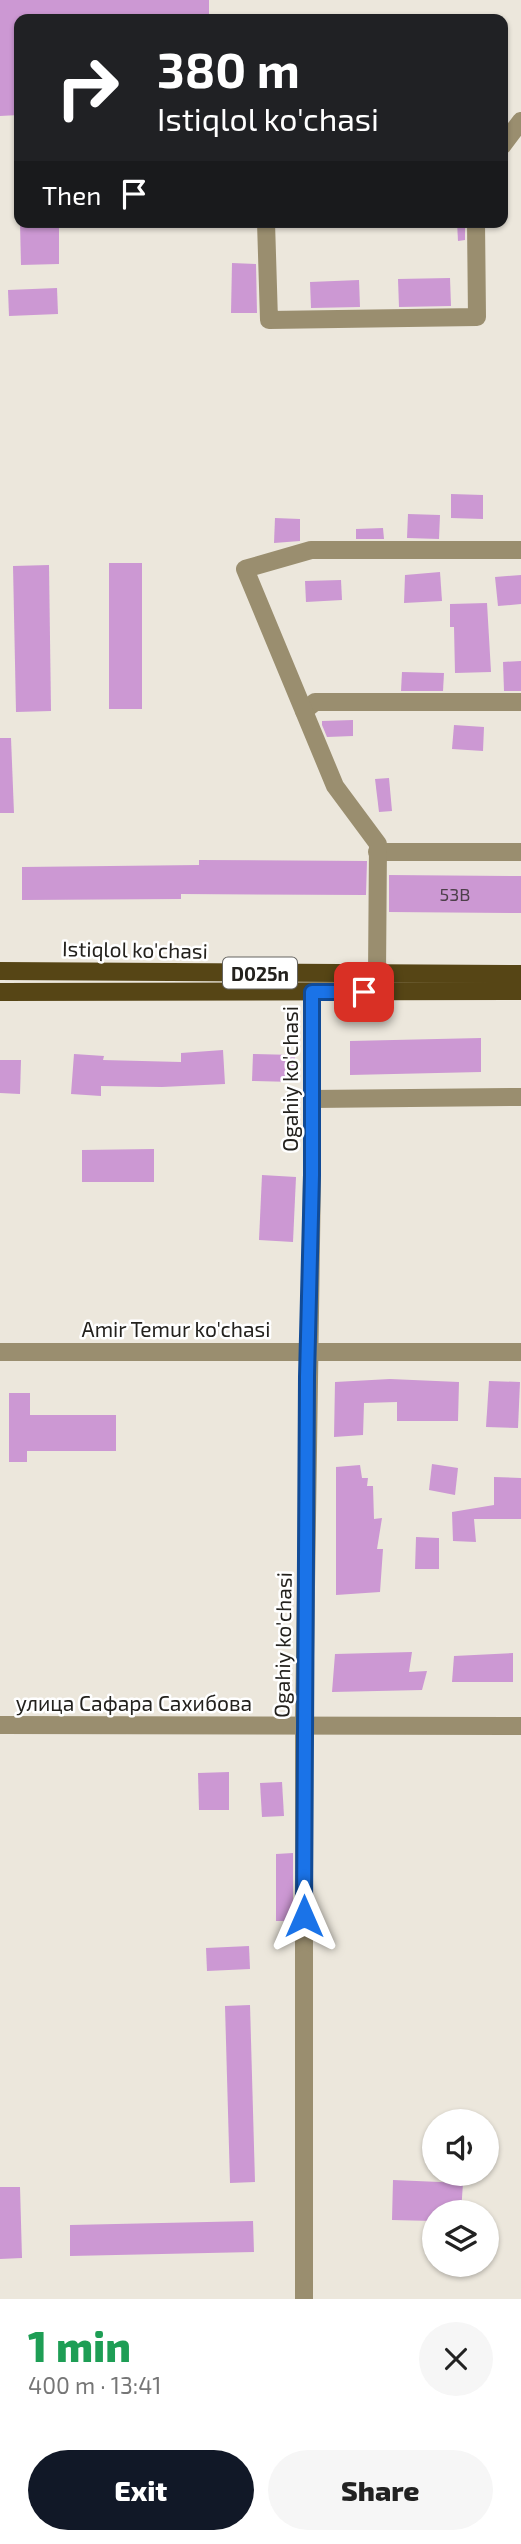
<!DOCTYPE html>
<meta charset="utf-8">
<style>
body{margin:0;font-family:"Exo 2",sans-serif;background:#f6f6f6;color:#222;height:100vh;display:flex;flex-direction:column;font-size:26px;white-space:nowrap}
*{box-sizing:border-box;margin:0}
p{font-size:23px;color:#767676}
.icon{flex:none;width:38px;height:38px;fill:none;stroke:currentColor;stroke-width:2;stroke-linecap:round;stroke-linejoin:round}
.map{position:relative;height:2299px;overflow:hidden}
.sheet{display:flex;flex-direction:column;background:#fff;flex:1}
.sheet>*{flex:none}
.banner{position:absolute;left:14px;top:14px;width:494px;height:214px;border-radius:14px;box-shadow:0 2px 5px #0004;background:#202124;color:#fff;overflow:hidden}
.controls{position:absolute;left:422px;top:2109px;display:grid;gap:14px}
.controls a{display:grid;place-items:center;width:77px;height:77px;border-radius:50%;background:#fff;box-shadow:0 2px 5px #0004;font-size:35px}
.pin{position:absolute;display:grid;place-items:center;width:60px;height:60px;color:#fff;margin:-30px;border-radius:14px;box-shadow:0 4px 10px #0006}
.me{position:absolute;width:77px;margin:-38px;rotate:0deg;stroke-linejoin:round;filter:drop-shadow(0 0 5px #0008)}
.turn{display:flex;align-items:center;gap:24px;height:147px;padding:0 28px;font-size:32px}
.turn .icon{width:91px;height:91px;stroke-width:2.5}
.turn b{display:block;font-size:49px;line-height:60px}
.then{display:flex;align-items:center;height:66px;padding:0 28px;background:#0003;gap:14px;font-size:26px}
.round{display:grid;place-items:center;flex:none;width:74px;height:74px;border-radius:37px;background:#f6f6f6}
.headline{display:flex;align-items:center;justify-content:space-between;height:119px;padding:0 28px}
h1{font-size:42px;font-weight:800;line-height:52px;color:#1e9e55}
.cta{display:flex;gap:14px;margin-top:auto;padding:14px 28px}
.cta a{flex:1;height:80px;border-radius:42px;background:#111827;color:#fff;font-size:28px;font-weight:800;line-height:80px;text-align:center}
.cta a+a{background:#f6f6f6;color:#222}
.map>svg:first-child{display:block}
.building{fill:#cc98d3}
.lines{fill:none;stroke-linecap:round;stroke-linejoin:round}
.minor{stroke:#9a8e6f;stroke-width:18}
.major{stroke:#564515;stroke-width:18}
.route-casing{stroke:#114b97;stroke-width:18}
.route{stroke:#1a73e8;stroke-width:12}
.labels{text-anchor:middle;dominant-baseline:central;stroke-width:5;stroke-linejoin:round;paint-order:stroke}
.number-label{font-size:18px;fill:#4d3f4a}
.shield{fill:#fff;stroke:#656461;stroke-width:2}
.shield-label{font-size:19px;font-weight:bold;fill:#23211d}
.street-label{font-size:21px;fill:#23211d;stroke:#fff}
</style>
<div class="map">
<svg width="521" height="2299" viewBox="0 0 521 2299">
<rect width="100%" height="100%" fill="#ece7dc"/>
<!-- building -->
<g class="building">
<path d="M0,0H209V19H19V115L0,116Z"/>
<path d="M20,222H59V264L21,265Z"/>
<path d="M457,222H465V240L458,241Z"/>
<path d="M232,263L256,264L257,313H231Z"/>
<path d="M450,278L451,306L399,307L398,279Z"/>
<path d="M359,280L360,307L311,308L310,282Z"/>
<path d="M57,288L58,314L9,316L8,290Z"/>
<path d="M451,494L483,495V519L451,518Z"/>
<path d="M408,514L440,515L439,539L407,538Z"/>
<path d="M275,518L300,519V541L274,543Z"/>
<path d="M383,528L384,539H356V529Z"/>
<rect x="109" y="563" width="33" height="146"/>
<path d="M49,565L51,711L16,712L13,566Z"/>
<path d="M440,572L442,601L404,603L405,575Z"/>
<path d="M521,575V604L498,606L495,577Z"/>
<path d="M341,580L342,600L306,602L305,581Z"/>
<path d="M487,603L491,672L455,673L454,627H450V604Z"/>
<path d="M521,661V691H504L503,662Z"/>
<path d="M402,672L444,673L443,691H401Z"/>
<path d="M353,720V736L327,737L322,725V721Z"/>
<path d="M454,725L484,727L483,751L452,749Z"/>
<path d="M0,738H11L14,813H0Z"/>
<path d="M389,778L392,811L379,812L375,779Z"/>
<path d="M199,860L367,861L366,895L181,894V899L22,900V867L199,865Z"/>
<path d="M389,875L521,876V913L389,912Z"/>
<path d="M481,1038V1072L350,1075V1041Z"/>
<path d="M223,1050L225,1084L162,1087L101,1086V1096L71,1094L74,1054L104,1056L103,1060L181,1062V1053Z"/>
<path d="M253,1054L295,1055L294,1082L252,1081Z"/>
<path d="M0,1060H21L20,1094L0,1093Z"/>
<path d="M154,1149V1182H82V1150Z"/>
<path d="M262,1175L296,1177L293,1242L259,1240Z"/>
<path d="M390,1379L459,1382L458,1421H397V1402L364,1403L363,1435L334,1437L335,1382Z"/>
<path d="M489,1381L520,1382L518,1428L486,1427Z"/>
<path d="M9,1393H30V1415H116V1451H27V1462H9Z"/>
<path d="M432,1464L458,1468L455,1495L429,1490Z"/>
<path d="M360,1465L362,1478H368L367,1486H373L374,1519L382,1518L377,1549H383L380,1592L336,1595V1467Z"/>
<path d="M494,1477L521,1478V1519H474L476,1542L453,1541L452,1512L494,1505Z"/>
<path d="M416,1537L439,1538V1569H415Z"/>
<path d="M412,1652L409,1672L427,1671L422,1690L332,1692L335,1654Z"/>
<path d="M513,1653V1682H452L454,1656Z"/>
<path d="M229,1772V1810H199L198,1773Z"/>
<path d="M282,1782L284,1816L262,1817L260,1783Z"/>
<path d="M293,1853V1921H276V1854Z"/>
<path d="M249,1946L250,1969L207,1971L206,1948Z"/>
<path d="M250,2005L255,2182L230,2183L225,2006Z"/>
<path d="M393,2180L463,2183L461,2212H434V2221L392,2220Z"/>
<path d="M0,2187H20L22,2258L0,2259Z"/>
<path d="M253,2221L254,2252L70,2256V2225Z"/>
</g>
<g class="lines">
<!-- minor -->
<g class="minor">
<path d="M502,146L521,121"/>
<path d="M266,222L269,320L477,317L476,222"/>
<path d="M304,711L315,702H521"/>
<path d="M377,852H521"/>
<path d="M377,975L378,844L335,786L245,569L311,550H521"/>
<path d="M312,1099L521,1097"/>
<path d="M0,1352H521"/>
<path d="M0,1725L521,1726"/>
<path d="M304,2299V1724L312,1175V992"/>
</g>
<!-- major -->
<g class="major">
<path d="M0,971L521,974"/>
<path d="M0,992L521,991"/>
</g>
</g>
<g class="lines">
<defs>
<path id="route" d="M304,1916L307,1377L312,1175V992H364"/>
</defs>
<!-- route casing -->
<use href="#route" class="route-casing"/>
<!-- route -->
<use href="#route" class="route"/>
</g>
<g class="labels">
<!-- number labels -->
<g class="number-label">
<text x="455" y="894">53B</text>
</g>
<!-- shield labels -->
<rect class="shield" x="223" y="957.5" width="74" height="31" rx="5"/>
<g class="shield-label">
<text x="260" y="973">D025n</text>
</g>
<!-- street labels -->
<g class="street-label">
<text transform="translate(135 949) rotate(1)">Istiqlol ko'chasi</text>
<text transform="translate(289 1079) rotate(-90)">Ogahiy ko'chasi</text>
<text x="176" y="1328">Amir Temur ko'chasi</text>
<text transform="translate(282 1645) rotate(-89)">Ogahiy ko'chasi</text>
<text x="134" y="1702">улица Сафара Сахибова</text>
</g>
</g>
</svg>
<div class="controls">
<a><svg class="icon" aria-label="sound" viewBox="0 0 24 24"><path d="M4 9h4l5-4v14l-5-4H4zM17 9q2 3 0 6"/></svg></a>
<a><svg class="icon" aria-label="layers" viewBox="0 0 24 24"><path d="M12 4l9 5-9 5-9-5zM3 14l9 5 9-5"/></svg></a>
</div>
<div class="pin" style="left:364px;top:992px;background:#d93025"><svg class="icon" aria-label="arrive" viewBox="0 0 24 24"><path d="M6 21V4h12l-3 4 3 4H6"/></svg></div>
<svg class="me" style="left:304px;top:1916px" viewBox="-20 -20 40 40"><path d="M0-17L14 15 0 8-14 15z" fill="#1a73e8" stroke="#fff" stroke-width="4"/></svg>
<div class="banner">
<div class="turn"><svg class="icon" aria-label="right" viewBox="0 0 24 24"><path d="M7 20v-9h11M14 6l5 5-5 5"/></svg><div><b>380 m</b>Istiqlol ko'chasi</div></div>
<div class="then">Then<svg class="icon" aria-label="arrive" viewBox="0 0 24 24"><path d="M6 21V4h12l-3 4 3 4H6"/></svg></div>
</div>
</div>
<section class="sheet">
<div class="headline"><div><h1>1 min</h1><p>400 m · 13:41</p></div><a class="round"><svg class="icon" aria-label="close" viewBox="0 0 24 24"><path d="M6 6l12 12M18 6L6 18"/></svg></a></div>
<div class="cta"><a>Exit</a><a>Share</a></div>
</section>
